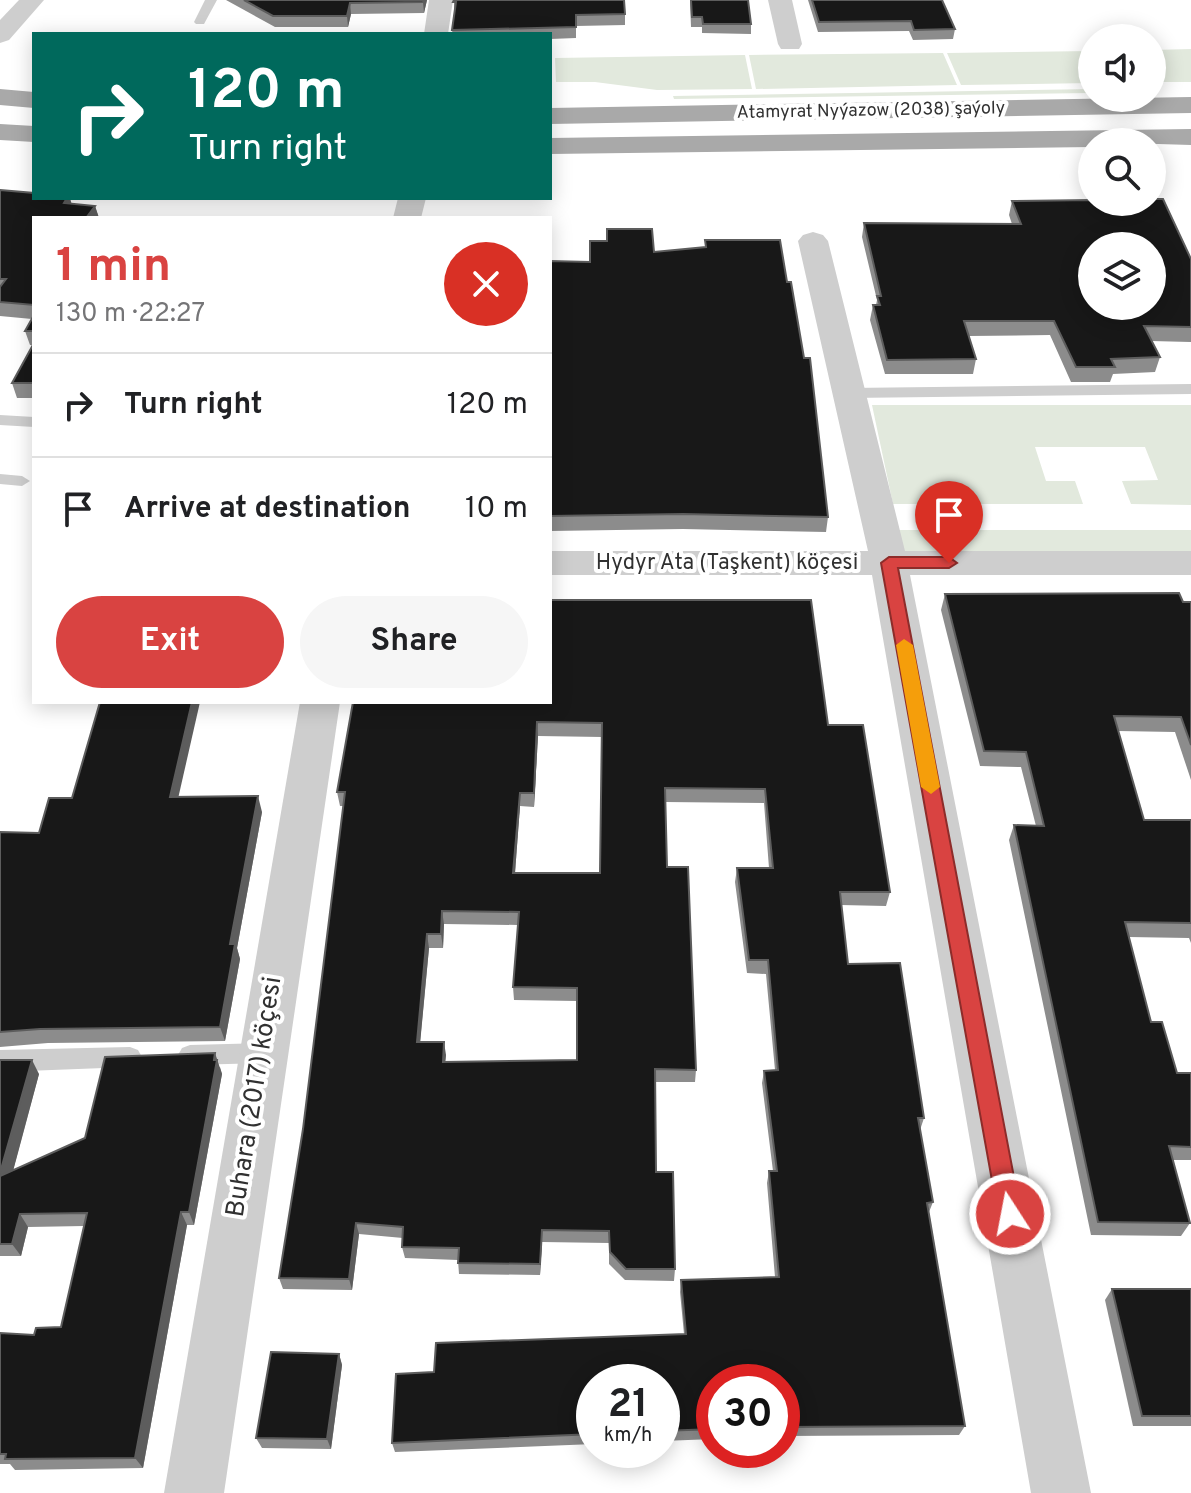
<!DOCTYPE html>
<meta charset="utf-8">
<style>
body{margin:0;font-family:Overpass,sans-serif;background:#f6f6f6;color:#202124;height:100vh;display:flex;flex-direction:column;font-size:30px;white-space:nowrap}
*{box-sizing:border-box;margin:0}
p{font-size:26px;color:#757577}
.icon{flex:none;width:44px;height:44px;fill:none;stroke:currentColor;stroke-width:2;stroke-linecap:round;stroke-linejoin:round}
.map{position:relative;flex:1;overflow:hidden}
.drawer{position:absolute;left:32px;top:216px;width:520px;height:488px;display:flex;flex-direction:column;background:#fff;border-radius:0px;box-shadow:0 4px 20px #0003}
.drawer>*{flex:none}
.hud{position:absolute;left:32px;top:32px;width:520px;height:168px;border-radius:0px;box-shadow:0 4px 20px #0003;background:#00695c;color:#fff;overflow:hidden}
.fabs{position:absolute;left:1078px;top:24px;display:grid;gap:16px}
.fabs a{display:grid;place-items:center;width:88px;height:88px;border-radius:50%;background:#fff;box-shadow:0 4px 20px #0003;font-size:40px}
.speed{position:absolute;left:576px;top:1364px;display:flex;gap:16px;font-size:40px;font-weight:700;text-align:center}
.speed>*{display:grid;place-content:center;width:104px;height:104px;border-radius:50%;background:#fff;box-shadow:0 4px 20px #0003;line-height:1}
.speed small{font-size:20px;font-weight:400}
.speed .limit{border:12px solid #d22;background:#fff;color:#111}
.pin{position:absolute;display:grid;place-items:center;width:68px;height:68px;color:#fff;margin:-82px -34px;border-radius:50% 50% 50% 0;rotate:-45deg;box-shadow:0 0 8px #0007}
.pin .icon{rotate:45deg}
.me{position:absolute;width:88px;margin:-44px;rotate:349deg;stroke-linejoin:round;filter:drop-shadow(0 0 6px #0008)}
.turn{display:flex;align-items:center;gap:28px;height:168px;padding:0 24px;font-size:36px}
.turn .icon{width:104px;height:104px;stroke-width:2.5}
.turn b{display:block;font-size:56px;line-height:68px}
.round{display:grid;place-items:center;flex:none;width:84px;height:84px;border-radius:42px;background:#f6f6f6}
.summary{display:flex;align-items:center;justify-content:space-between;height:136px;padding:0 24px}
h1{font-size:48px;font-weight:700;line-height:60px;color:#d94341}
.action{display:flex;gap:16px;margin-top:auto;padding:16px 24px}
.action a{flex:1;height:92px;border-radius:48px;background:#d94341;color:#fff;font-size:32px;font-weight:700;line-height:92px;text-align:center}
.action a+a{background:#f6f6f6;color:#202124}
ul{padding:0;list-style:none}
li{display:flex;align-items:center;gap:24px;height:104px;padding:0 24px;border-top:2px solid #e0e0e0}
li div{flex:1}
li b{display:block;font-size:30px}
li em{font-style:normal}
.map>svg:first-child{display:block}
.green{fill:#e2e9dd}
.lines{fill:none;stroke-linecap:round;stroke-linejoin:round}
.service{fill:#cecece;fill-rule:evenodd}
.minor{fill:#cecece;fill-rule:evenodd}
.tertiary{fill:#cecece;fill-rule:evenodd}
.primary{fill:#a9a9a9;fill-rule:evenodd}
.wall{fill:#8c8c8c;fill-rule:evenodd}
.shaded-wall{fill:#5d5d5d}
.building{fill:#181818;stroke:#5d5d5d;stroke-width:2;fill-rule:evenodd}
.route{fill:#d94341;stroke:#8d2c2a;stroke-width:2}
.slow{fill:#f59e0b}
.labels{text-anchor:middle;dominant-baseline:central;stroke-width:8;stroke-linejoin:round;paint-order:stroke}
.far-street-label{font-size:18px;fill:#313131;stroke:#fff}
.street-label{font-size:22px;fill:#313131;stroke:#fff}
.near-street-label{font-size:26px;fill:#313131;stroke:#fff}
</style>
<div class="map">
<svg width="1191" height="1493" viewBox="0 0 1191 1493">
<rect width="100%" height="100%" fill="#fff"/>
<!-- green -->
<g class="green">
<path d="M1191,49V82H1152V50Z"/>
<path d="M1092,51V83L961,85L947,53Z"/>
<path d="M943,53L957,85L756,89L749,55Z"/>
<path d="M745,55L752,89L657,90L595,82H556L555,58Z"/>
<path d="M1092,89V93L674,99L673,96Z"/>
<path d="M872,405H1191V505L1131,504L1122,481L1158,480L1145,447H1035L1046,481H1075L1083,504H893Z"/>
<path d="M898,530H1191V552H902Z"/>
</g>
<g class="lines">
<!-- service -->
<g class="service">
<path d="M205,0H217L204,24H196L194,22Z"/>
<path d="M1191,384V394L849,398L841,393L849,388Z"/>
<path d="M0,415L34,417V427L0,425Z"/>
<path d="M0,474L22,476L30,481L22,486L0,484Z"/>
<path d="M262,1043L270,1046L274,1053L270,1060L262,1063L190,1065L182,1062L178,1055L182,1048L190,1045Z"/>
<path d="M130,1047L138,1050L142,1057L138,1064L130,1067L0,1072V1050Z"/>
</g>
<!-- minor -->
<g class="minor">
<path d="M429,0H453L448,34H424Z"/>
<path d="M768,0H792L802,44L799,49H781L778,44Z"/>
<path d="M398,198H426L421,218H393Z"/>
<path d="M813,232L823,235L828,241L905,551H1191V575H910L1091,1493H1031L872,575H550V551H868L798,241L803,235Z"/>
<path d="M300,702H340L224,1493H164Z"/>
</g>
<!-- tertiary -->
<path class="tertiary" d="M19,0H44L9,40L0,43V20Z"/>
<!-- primary -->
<g class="primary">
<path d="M0,89L34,92V108L0,105Z"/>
<path d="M1191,97V113L550,124V108Z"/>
<path d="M0,124L34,126V142L0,140Z"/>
<path d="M1191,129V145L1092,142V147L550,154V138Z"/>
</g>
</g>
<!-- wall -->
<g class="wall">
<path d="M226,0H427L424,13L351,14L348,27H275Z"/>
<path d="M454,0L625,14V25L576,26V38L550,39V34H452L454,13Z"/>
<path d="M690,0H748L751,24V34L702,33V27H691Z"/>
<path d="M808,0H997H942L955,29L953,39L913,40L909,31L818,32Z"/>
<path d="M0,190L71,204L95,206L99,218H34V398H17L12,383L33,345H30L25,331L32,319L0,316Z"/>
<path d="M1012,201L1191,259V342L1151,341L1160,357L1155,372L1113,374L1110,382H1071L1050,335L969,336L976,359L973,374H885L870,320L873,305H876L877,300L862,237L864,223L1012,224L1009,215Z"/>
<path d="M705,240L828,517L826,532L683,529L550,531V261L590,262L654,252L705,247Z"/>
<path d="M945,594L1191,602V780L1175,732L1118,731L1144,820H1191V943L1189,938L1129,937L1151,1022L1177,1073H1191V1160H1173L1190,1223L1181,1236L1091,1235L1009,840L1014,825L1036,826L1021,767L980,766L941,610Z"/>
<path d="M353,702L828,725L890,892L886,906L841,905L848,964L924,1118L920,1130L933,1202L929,1212L965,1426L959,1435L782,1436V1382H714V1439L662,1441V1382H594V1444L395,1452L392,1443L434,1372L684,1334L680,1292L681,1280L775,1277L767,1183L769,1171H773L762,1083L764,1071L775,1070L766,974L747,973L735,882L737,868H769L764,803L665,802L667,867L696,1070L695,1082H655L656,1172L675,1269L674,1281L625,1280L609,1264V1243L542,1242L540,1275L459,1274L458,1260L405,1258L402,1247L403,1238L359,1234L352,1290L283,1289L279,1278L303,1129L343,806H340L337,792ZM538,736L602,737L600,873H515L520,806L534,807ZM444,924L518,925L513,987L514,1000L577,1001V1060L445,1062L446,1055L420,1042L429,948H443Z"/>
<path d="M178,797L262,812L237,948L240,959L225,1041L48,1043L0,1047V832L39,833Z"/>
<path d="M0,1060L39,1074L13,1170L85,1138L220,1067L222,1074L194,1225H187L143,1468L15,1470L10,1464H0V1333L34,1335L61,1327L84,1226L28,1227L21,1256H0Z"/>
<path d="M1112,1289H1191V1426H1133L1105,1300Z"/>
<path d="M339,1354L342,1365L331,1449L262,1448L256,1438Z"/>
</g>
<!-- shaded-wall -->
<g class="shaded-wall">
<path d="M424,0H427L424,13L423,2Z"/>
<path d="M350,3L351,14L348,27L347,16Z"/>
<path d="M67,198H70L73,209L64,203Z"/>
<path d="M95,206L99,218H86Z"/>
<path d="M192,702H200L175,812L170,797Z"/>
<path d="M537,722L538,736L534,807V793Z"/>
<path d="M520,793V806L514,886L513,873Z"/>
<path d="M258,796L262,812L237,948L240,959L225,1041L220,1027L230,944Z"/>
<path d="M442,911L444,924L443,948L441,934Z"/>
<path d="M427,934L429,948L419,1055L417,1042Z"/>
<path d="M444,1042L446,1055L444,1075L443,1062Z"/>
<path d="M215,1053L222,1074L194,1225L189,1212Z"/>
<path d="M32,1060L39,1074L8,1190L0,1178V1173Z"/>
<path d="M181,1212L187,1225L143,1468L135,1458Z"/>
<path d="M20,1214L28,1227L21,1256L12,1244Z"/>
<path d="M356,1223L359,1234L352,1290L349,1279Z"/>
<path d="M542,1230V1242L540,1275V1264Z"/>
<path d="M339,1354L342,1365L331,1449L327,1439Z"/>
</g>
<!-- building -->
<g class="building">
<path d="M244,0H424L423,2L350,3L347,16H273Z"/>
<path d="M454,0H624L625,14L576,15V27L452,30L456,2H453Z"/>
<path d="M691,0H748L751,24H703L702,17H692Z"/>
<path d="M812,0H942L955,29L914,30L911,21L819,22Z"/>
<path d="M0,190L34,193V198H67L64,203L95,206L86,218H34V305L0,302V287L6,279H0Z"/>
<path d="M1152,199H1163L1191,259V327L1144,326L1160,357L1111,359L1115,367H1076L1054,321H964L976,359L887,360L873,305H880L877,296H881L864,223L1021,224L1012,201L1092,200V202H1152ZM1092,246H1152V306H1092Z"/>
<path d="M607,229H652L654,252L706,247L705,240H780L787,282H791L804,358H810L828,517L683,514L550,516V261L590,262V241H607Z"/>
<path d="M34,315V331H25Z"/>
<path d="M34,343V383H12Z"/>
<path d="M1179,593L1183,602H1191V745L1181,717L1114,716L1144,820H1191V923L1125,922L1151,1022H1162L1177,1073H1191V1147L1169,1146L1190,1223L1098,1222L1014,825L1044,826L1026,752L984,751L945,594Z"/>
<path d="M550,600H811L828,725H863L890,892H840L848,964L900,963L924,1118H918L933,1202L927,1203L965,1426L782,1427V1382H714V1429L662,1431V1382H594V1434L392,1443L396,1374L434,1372L436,1343L686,1334L681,1280L779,1277L769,1171H777L764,1071L778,1070L768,960H749L737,868H773L765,789L665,788L667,867H688L696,1070L655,1069L656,1172H673L675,1269H626L610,1252L609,1231L542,1230L540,1264L458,1263L459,1248L402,1247L403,1227L356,1223L349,1279L279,1278L303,1129L345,792H337L353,702H550ZM537,722L602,723L600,873H513L520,793H534ZM442,911L519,912L513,987L577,988V1060L443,1062L444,1042H417L427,934H441Z"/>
<path d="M100,702H192L170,797L258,796L230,944H235L220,1027L40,1029L0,1032V832L39,833L49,798H72Z"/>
<path d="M215,1053L214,1060H217L189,1212H181L135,1458L5,1459L6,1454H0V1333L34,1335L36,1328L61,1327L87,1213L20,1214L12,1244H0V1176L85,1138L105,1057Z"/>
<path d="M0,1060H32L0,1173Z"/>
<path d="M1112,1289H1191V1416H1142Z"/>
<path d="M271,1352L339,1354L327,1439L256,1438Z"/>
</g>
<!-- route -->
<path class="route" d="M889,557H949L957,563L949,568H898L1021,1214L1018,1222L1010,1225L1002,1222L998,1214L881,563Z"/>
<!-- slow -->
<path class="slow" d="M904,639L913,645L940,787L931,794L921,787L896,645Z"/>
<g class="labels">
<!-- far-street labels -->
<g class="far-street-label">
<text transform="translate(871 111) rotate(-1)">Atamyrat Nyýazow (2038) şaýoly</text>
</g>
<!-- street labels -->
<g class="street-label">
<text x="727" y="563">Hydyr Ata (Taşkent) köçesi</text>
</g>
<!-- near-street labels -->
<g class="near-street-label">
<text transform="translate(255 1097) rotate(-81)">Buhara (2017) köçesi</text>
</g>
</g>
</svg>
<div class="fabs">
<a><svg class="icon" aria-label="sound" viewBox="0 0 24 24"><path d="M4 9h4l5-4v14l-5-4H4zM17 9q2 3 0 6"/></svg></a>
<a><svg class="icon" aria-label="search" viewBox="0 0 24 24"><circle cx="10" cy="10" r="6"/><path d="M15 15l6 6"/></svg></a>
<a><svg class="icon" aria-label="layers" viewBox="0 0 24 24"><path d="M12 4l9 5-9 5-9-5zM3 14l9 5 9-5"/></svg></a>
</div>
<div class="speed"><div>21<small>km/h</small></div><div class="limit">30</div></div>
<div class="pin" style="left:949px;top:563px;background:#d93025"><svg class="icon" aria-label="arrive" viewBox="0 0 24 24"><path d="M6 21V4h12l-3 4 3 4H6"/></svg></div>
<svg class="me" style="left:1010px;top:1214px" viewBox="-20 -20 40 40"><circle r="17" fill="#d94341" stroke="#fff" stroke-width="3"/><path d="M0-11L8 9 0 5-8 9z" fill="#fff"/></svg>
<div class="hud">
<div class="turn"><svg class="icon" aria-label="right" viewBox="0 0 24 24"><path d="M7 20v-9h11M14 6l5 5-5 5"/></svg><div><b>120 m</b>Turn right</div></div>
</div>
<section class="drawer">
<div class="summary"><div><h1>1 min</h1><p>130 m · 22:27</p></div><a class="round" style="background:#d93025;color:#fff"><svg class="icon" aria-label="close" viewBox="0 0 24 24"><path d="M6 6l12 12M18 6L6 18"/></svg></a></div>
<ul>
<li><svg class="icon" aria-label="right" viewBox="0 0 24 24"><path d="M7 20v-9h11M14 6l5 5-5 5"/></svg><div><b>Turn right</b></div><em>120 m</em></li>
<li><svg class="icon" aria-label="arrive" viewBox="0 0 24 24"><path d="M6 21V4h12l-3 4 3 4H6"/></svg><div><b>Arrive at destination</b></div><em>10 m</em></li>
</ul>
<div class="action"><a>Exit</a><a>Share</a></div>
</section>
</div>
